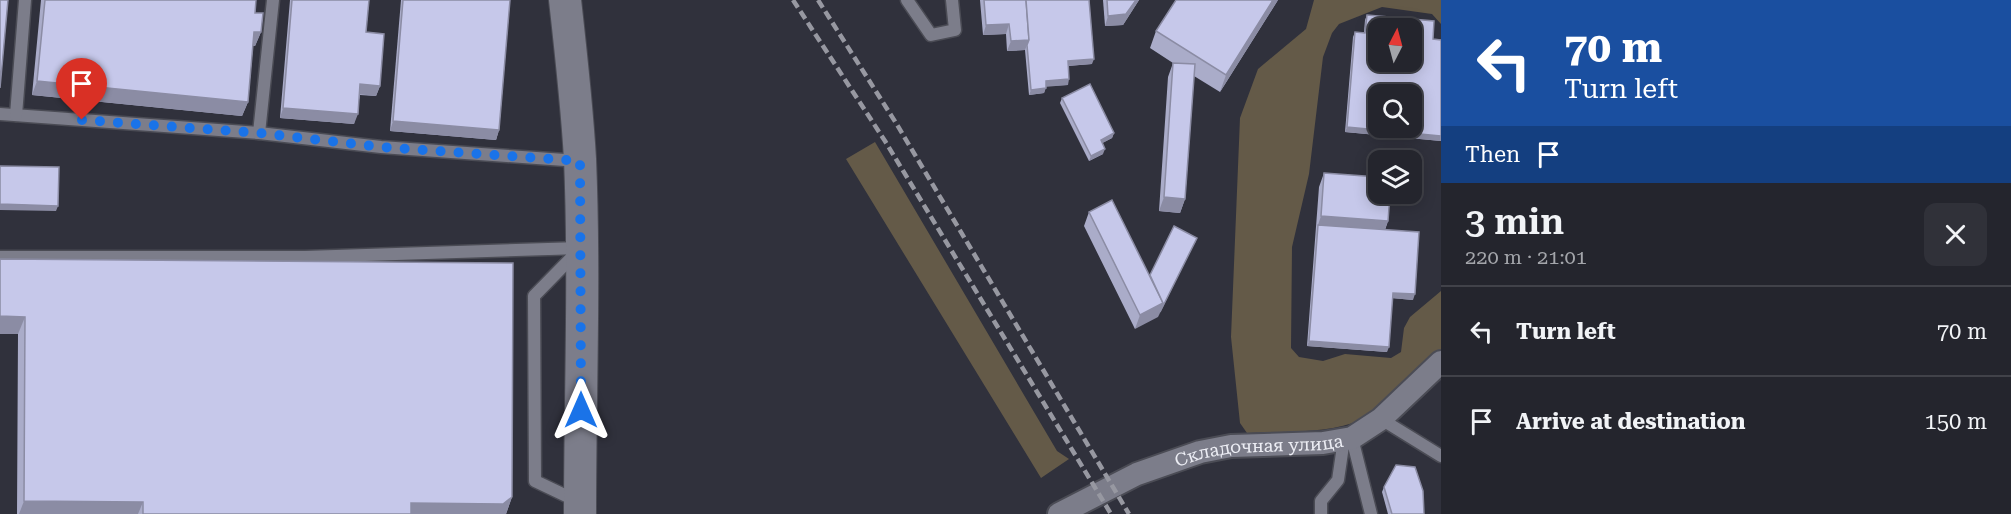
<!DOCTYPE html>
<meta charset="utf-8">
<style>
body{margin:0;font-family:"Roboto Serif",serif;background:#303139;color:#f1f3f6;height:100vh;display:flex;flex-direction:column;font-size:22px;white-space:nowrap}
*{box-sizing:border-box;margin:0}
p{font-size:20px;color:#a3a5aa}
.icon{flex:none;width:33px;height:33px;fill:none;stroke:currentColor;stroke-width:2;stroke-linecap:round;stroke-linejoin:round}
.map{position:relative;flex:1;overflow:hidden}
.drawer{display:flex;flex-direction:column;background:#24252d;width:570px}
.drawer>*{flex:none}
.hud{background:#1a4fa0;color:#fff;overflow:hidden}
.needle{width:39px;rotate:6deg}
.controls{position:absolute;left:1368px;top:18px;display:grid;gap:12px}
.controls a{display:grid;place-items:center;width:54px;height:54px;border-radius:12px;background:#24252d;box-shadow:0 3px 15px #0003,0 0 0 2px #414249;font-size:30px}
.pin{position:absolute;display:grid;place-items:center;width:51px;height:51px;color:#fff;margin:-62px -26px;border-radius:50% 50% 50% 0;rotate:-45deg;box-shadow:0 0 6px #0007}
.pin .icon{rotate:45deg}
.me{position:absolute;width:66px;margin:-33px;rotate:0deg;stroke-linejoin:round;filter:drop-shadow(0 0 4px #0008)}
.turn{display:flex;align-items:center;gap:21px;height:126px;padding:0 24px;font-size:27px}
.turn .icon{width:78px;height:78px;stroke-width:2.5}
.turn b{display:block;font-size:42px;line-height:51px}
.then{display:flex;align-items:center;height:57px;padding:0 24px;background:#0003;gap:12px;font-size:22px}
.round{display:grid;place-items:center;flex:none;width:63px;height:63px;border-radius:12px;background:#303139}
.summary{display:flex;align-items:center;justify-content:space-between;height:102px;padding:0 24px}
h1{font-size:36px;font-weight:600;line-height:45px}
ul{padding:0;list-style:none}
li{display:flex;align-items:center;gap:18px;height:90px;padding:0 24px;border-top:2px solid #414249}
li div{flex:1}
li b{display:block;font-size:22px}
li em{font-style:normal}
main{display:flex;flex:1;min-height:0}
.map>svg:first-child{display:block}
.green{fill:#645a48}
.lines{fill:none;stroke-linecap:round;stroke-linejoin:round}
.lane-casing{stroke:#4b4c55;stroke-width:15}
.street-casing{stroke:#4b4c55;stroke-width:26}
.secondary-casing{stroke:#4b4c55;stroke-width:34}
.lane{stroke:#7c7d8a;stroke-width:12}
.street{stroke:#7c7d8a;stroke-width:22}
.secondary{stroke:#7c7d8a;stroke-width:32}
.rail{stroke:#9798a1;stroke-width:4.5;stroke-dasharray:9 4.5;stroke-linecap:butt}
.wall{fill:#aaacc9}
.shaded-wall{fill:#8b8ca4}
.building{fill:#c6c8ea;stroke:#8b8ca4;stroke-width:1.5;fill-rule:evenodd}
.route{stroke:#1a73e8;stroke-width:10;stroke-dasharray:0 18}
.labels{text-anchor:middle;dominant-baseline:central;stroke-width:6;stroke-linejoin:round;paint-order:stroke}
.street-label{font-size:18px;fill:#ecedf4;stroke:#272732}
</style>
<main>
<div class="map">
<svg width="1441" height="514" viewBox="0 0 1441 514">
<rect width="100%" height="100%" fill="#30313c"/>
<!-- green -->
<g class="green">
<path d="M1314,0H1441V24L1432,14L1382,7L1339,24L1332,33L1323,57L1309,174L1292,247L1291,348L1299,357L1323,361L1345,354L1391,358L1401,352L1404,328L1410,317L1441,291V350C1418,371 1381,414 1353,423C1320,434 1281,431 1247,433L1240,423L1231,337L1240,118L1258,69L1306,29Z"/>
<path d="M875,142L1057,451L1069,459L1041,478L846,159Z"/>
</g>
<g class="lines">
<defs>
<g id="lane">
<path d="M907,0L931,35L955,30L952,0"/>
<path d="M0,114L259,133L381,147L579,161"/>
<path d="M16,115L25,0"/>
<path d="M259,133L273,0"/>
<path d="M576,253L534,296L535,481L577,501"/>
<path d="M0,257H305L580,248"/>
<path d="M1381,419L1441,456"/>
<path d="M1352,438L1371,514"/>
<path d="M1321,514V501L1338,480L1344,439"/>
</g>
<g id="street">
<path id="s1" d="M1059,514L1137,474L1200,452L1231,446L1323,443L1352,438L1381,419L1441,362"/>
</g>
<path id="secondary" d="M565,0C571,53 577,106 580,159C585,277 580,396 580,514"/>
</defs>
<!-- lane casing -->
<use href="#lane" class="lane-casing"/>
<!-- street casing -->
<use href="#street" class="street-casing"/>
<!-- secondary casing -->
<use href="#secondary" class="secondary-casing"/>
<!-- lane -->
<use href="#lane" class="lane"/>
<!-- street -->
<use href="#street" class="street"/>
<!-- secondary -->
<use href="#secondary" class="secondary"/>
<!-- rail -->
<g class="rail">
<path d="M793,0L885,141L1111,514"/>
<path d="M818,0L896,123L1129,514"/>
</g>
</g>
<!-- wall -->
<g class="wall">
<path d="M41,0H256L255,13L261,32L255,46H253L248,102L242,116L32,95Z"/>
<path d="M290,0H369L366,32L380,86L376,96L360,95L354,124L280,118Z"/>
<path d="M401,0H510L499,130L496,140L390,131Z"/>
<path d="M980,0H1089L1092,64L1068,66V85L1046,86L1044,93L1029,95L1025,50L1007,51L1006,34L983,35Z"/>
<path d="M1103,0H1139L1123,25L1105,26Z"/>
<path d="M1278,0L1220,92L1194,76L1185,199L1180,213L1159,211L1168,77L1173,63L1150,48L1156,31Z"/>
<path d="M1367,15L1433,39L1441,40V141L1345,132L1353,37L1355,32H1364L1365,20Z"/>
<path d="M1062,98L1114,133L1112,138L1102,143L1103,154L1089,161L1060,103Z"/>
<path d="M1324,173L1388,221L1385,230L1413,300L1392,298L1387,352L1307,346L1319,187Z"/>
<path d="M1089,212L1150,275L1197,238L1195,243L1135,329L1084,226Z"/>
<path d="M0,259L512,497L506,514H17L18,334H0Z"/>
<path d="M1384,487L1424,514H1388L1382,492Z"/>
</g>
<!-- shaded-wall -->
<g class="shaded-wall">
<path d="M1136,0H1139L1123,25L1105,26L1108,16Z"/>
<path d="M1273,0H1278L1220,92L1226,75Z"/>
<path d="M1009,24L1006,34L983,35L986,25Z"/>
<path d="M254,32H261L255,46H249Z"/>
<path d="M1029,40L1025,50L1007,51L1011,41Z"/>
<path d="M1094,59L1092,64L1066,66L1068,61Z"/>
<path d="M1069,79L1068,85L1044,87L1046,81Z"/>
<path d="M37,81L248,102L242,116L32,95Z"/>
<path d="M360,84L380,86L376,96L357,94Z"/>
<path d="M1046,88L1044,93L1029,95L1031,90Z"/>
<path d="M283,108L358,114L354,124L280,118Z"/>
<path d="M393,121L499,130L496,140L390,131Z"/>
<path d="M1347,127L1441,136V141L1345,132Z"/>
<path d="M1114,133L1112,138L1099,145L1101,140Z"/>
<path d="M1105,149L1103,154L1089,161L1091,156Z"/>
<path d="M1164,197L1185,199L1180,213L1159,211Z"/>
<path d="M0,204L58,206L56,211L0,210Z"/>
<path d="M1321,216L1388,221L1383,235L1318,225Z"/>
<path d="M1197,238L1158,317L1135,329L1140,315Z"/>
<path d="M1393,293L1415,294L1413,300L1391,298Z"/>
<path d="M0,316L25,317L18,334H0Z"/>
<path d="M1309,341L1389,347L1387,352L1307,346Z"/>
<path d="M512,497L506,514H408L411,503Z"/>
<path d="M24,501L143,502L138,514H19Z"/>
</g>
<!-- building -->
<g class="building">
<path d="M0,0H8L0,88Z"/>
<path d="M45,0H256L255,13H263L261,32H254L248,102L37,81Z"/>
<path d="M292,0H369L366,32L384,34L380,86L360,84L358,114L283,108Z"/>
<path d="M403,0H510L499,130L393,121Z"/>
<path d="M984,0H1026L1029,40L1011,41L1009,24L986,25Z"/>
<path d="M1026,0H1089L1094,59L1068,61L1069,79L1046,81V88L1031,90L1027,45L1029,40Z"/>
<path d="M1107,0H1136L1126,14L1108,16Z"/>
<path d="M1176,0H1273L1226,75L1156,31Z"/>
<path d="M1367,15L1434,21L1433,39L1441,40V136L1347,127L1355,32L1365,33ZM1378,28H1412V62H1378ZM1378,94H1412V128H1378Z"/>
<path d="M1173,63L1195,64L1185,199L1164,197Z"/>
<path d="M1090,84L1114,133L1101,140L1105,149L1091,156L1062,98Z"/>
<path d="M0,166L59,167L58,206L0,204Z"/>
<path d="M1324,173L1378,177V194H1390L1388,221L1321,216Z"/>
<path d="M1112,200L1163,303L1140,315L1089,212Z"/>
<path d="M1318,225L1419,232L1415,294L1393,293L1389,347L1309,341Z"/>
<path d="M1174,226L1197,238L1160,312L1163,303L1150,275Z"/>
<path d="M0,259L513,263L512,497L503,504L411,503V514H143V502L24,501L25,317L0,316Z"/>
<path d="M1396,465L1415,467L1423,491L1424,514H1392L1384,487Z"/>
</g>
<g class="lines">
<!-- route -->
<path class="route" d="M82,120L259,133L381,147L580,161L581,410"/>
</g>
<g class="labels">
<!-- street labels -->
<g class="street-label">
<text stroke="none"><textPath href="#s1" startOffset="213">Складочная улица</textPath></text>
</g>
</g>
</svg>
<div class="controls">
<a><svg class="needle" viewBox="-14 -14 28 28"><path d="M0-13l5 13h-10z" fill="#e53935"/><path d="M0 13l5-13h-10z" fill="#a3a5aa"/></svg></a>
<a><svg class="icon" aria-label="search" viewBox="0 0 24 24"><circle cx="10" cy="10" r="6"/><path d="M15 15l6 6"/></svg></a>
<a><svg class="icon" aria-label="layers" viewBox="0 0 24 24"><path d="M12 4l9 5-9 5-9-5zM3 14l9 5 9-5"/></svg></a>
</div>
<div class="pin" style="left:82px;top:120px;background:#d93025"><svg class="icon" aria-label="arrive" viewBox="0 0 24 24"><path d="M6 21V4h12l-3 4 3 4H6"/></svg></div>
<svg class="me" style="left:581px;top:410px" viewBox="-20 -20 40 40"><path d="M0-17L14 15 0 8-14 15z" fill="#1a73e8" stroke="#fff" stroke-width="4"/></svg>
</div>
<section class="drawer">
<div class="hud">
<div class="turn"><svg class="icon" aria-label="left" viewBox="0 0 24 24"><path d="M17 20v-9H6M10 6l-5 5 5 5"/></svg><div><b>70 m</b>Turn left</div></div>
<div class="then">Then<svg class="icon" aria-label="arrive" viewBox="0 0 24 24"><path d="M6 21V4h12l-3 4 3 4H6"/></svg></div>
</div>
<div class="summary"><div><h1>3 min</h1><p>220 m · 21:01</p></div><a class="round"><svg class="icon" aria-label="close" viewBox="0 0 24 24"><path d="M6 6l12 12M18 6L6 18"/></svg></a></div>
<ul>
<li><svg class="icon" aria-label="left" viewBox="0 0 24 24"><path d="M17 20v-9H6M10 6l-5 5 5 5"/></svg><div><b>Turn left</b></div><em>70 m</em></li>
<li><svg class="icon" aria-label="arrive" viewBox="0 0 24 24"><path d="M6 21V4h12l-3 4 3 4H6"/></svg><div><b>Arrive at destination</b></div><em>150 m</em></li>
</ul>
</section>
</main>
